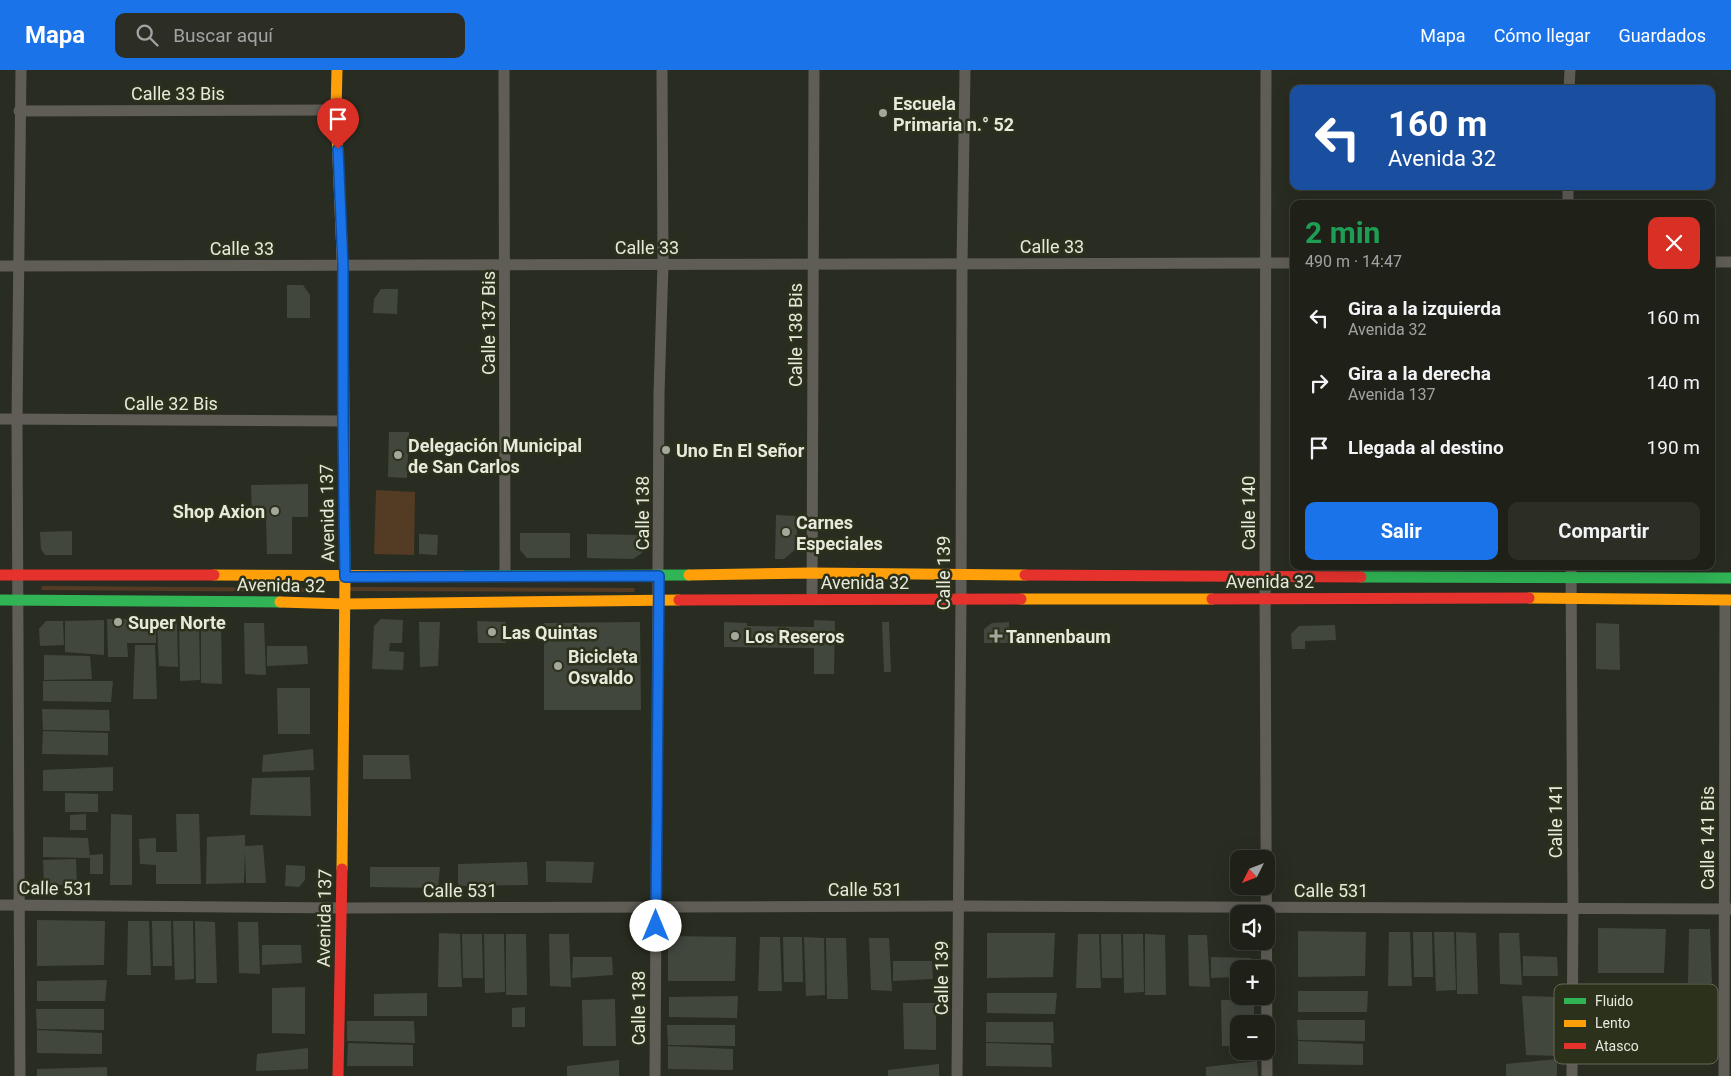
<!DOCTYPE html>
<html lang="es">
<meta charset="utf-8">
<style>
body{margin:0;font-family:Roboto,sans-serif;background:#2c2e26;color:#f1f3f6;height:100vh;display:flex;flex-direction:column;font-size:19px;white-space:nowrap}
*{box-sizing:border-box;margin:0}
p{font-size:16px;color:#a1a3a2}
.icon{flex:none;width:28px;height:28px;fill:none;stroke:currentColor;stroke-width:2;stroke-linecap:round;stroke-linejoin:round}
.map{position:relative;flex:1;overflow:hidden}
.drawer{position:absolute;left:1290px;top:130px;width:425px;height:370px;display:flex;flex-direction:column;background:#1f2119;border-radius:10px;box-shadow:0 5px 20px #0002,0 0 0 1px #3c3e38}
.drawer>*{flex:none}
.top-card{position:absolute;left:1290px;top:15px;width:425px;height:105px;border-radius:10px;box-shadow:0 5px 20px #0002,0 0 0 1px #3c3e38;background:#1a4fa0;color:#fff;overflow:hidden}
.needle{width:32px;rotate:228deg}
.tools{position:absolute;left:1230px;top:780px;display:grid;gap:10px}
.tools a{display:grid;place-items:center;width:45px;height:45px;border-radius:10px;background:#1f2119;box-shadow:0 5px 20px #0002,0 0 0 1px #3c3e38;font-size:25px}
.pin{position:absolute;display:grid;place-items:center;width:42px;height:42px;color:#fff;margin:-51px -21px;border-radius:50% 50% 50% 0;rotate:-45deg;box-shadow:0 0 5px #0007}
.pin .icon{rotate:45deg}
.me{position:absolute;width:55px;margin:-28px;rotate:0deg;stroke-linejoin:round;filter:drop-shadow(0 0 4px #0008)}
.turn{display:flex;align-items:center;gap:18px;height:105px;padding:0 15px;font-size:22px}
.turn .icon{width:65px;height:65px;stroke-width:2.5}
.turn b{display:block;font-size:35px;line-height:42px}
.round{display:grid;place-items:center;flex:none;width:52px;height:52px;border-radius:10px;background:#2c2e26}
.overview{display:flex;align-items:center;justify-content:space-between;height:85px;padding:0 15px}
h1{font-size:30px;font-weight:700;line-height:38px;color:#1e9e55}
.cta{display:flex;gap:10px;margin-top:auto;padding:10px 15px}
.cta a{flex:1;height:58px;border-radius:10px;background:#1a73e8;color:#fff;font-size:20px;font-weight:700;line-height:58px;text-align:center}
.cta a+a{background:#2c2e26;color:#f1f3f6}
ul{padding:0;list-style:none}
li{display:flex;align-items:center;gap:15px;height:65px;padding:0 15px}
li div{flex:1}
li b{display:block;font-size:19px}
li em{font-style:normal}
header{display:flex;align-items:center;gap:30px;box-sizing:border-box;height:70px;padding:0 25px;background:#1a73e8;color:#fff}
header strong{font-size:24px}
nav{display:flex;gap:28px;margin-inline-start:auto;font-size:18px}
.search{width:350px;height:45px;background:#2c2e26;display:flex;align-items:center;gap:12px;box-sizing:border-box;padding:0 18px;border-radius:10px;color:#a1a3a2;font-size:19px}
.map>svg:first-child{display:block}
.green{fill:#533c23}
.building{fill:#42473d}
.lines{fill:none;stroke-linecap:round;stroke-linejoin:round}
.street{stroke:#5f5d56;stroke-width:11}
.fast{stroke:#30b455;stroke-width:11}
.slow{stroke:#ff9f0a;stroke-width:11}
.jam{stroke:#e5322d;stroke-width:11}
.route-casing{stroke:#114b97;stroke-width:12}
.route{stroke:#1a73e8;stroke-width:9}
.poi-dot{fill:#a4a79b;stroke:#2c311c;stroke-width:2}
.labels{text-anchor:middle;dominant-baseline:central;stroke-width:5;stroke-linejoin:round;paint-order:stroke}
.street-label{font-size:18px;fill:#e6e9dc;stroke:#2c311c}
.poi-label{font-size:18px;font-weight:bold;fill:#e6e9dc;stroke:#2c311c;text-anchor:start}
.key{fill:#2c311c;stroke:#646856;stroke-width:1}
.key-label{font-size:14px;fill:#e6e9dc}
</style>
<header>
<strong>Mapa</strong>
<div class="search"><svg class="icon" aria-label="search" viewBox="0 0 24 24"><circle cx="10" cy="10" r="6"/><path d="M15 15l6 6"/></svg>Buscar aquí</div>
<nav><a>Mapa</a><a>Cómo llegar</a><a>Guardados</a></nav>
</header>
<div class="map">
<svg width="1731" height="1006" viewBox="0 0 1731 1006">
<rect width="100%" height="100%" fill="#292c21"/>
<!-- green -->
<g class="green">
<path d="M376,420L415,422L414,485L374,484Z"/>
<path d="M42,516L311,518L310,522L41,520Z"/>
<path d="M348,517L635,518L634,522L347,521Z"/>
</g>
<!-- building -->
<g class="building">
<path d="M287,215H303L310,225V248H287Z"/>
<path d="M381,219H398L397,244L373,243L374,229Z"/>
<path d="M389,362H409L407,408L388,407Z"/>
<path d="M308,414V447H292V484H267L266,448H252L251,415Z"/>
<path d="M776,445L797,446V478L784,489H775Z"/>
<path d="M72,461V485H45L41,479L40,462Z"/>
<path d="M520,463H570V488H527L520,480Z"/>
<path d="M419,464L438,465L437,485L419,484Z"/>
<path d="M587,464L642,465V483L633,489L587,488Z"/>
<path d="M107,549L156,550V573H127L128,587H108Z"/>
<path d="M381,549L403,550L402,573H390L389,581L404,582L403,600L372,599L374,556Z"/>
<path d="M104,550V585L65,582V551Z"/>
<path d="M814,550L835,551L834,604H814V578L724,577V552L747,553V556L814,557Z"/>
<path d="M46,551H63L64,575L40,576L39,559Z"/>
<path d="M477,551L506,552V573H478Z"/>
<path d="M157,552H177L178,597L159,596Z"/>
<path d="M179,552H199L200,610L180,611Z"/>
<path d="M201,552L221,553L222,614L201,613Z"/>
<path d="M419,552H440L438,596L420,597Z"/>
<path d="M640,552L641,640H544V553Z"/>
<path d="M882,552H889L891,602H884Z"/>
<path d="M1009,552V573H984V559L992,553Z"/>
<path d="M244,553H264L266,605L245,604Z"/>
<path d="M1596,553L1619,554L1620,600L1596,599Z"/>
<path d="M1335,555L1336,570L1305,571V579H1292L1291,564L1299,556Z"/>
<path d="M135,575H155L157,629H133Z"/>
<path d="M267,576H307L308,594L267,596Z"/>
<path d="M44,585L90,586L92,609L44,610Z"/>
<path d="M43,611H113L111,632L43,631Z"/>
<path d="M277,618H310V664H278Z"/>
<path d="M42,639L109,640L110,661L43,660Z"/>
<path d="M43,661L108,663V685L42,684Z"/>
<path d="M313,679L314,700L262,702L263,685Z"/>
<path d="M363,685H409L411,709H363Z"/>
<path d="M113,697V721H43V700Z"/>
<path d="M310,707L311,746L250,745L252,708Z"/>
<path d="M65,723L98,724V742H65Z"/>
<path d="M86,744V760H70V745Z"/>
<path d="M111,744L132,745V815H110Z"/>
<path d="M176,744H199L201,814H156V795L140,794L139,769L156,768V782H177Z"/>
<path d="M245,765V776L263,775L266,813H246L245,781L244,813L206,814L207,767Z"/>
<path d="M43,767L88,768L90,788L43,787Z"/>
<path d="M103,784V804H90V785Z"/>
<path d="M76,789L77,815H44L43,790Z"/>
<path d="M546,791L594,792L592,813L546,812Z"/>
<path d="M527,792L528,815L458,816V794Z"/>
<path d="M286,795L305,796V810L299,817L285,816Z"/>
<path d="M370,797H440L438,818L370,817Z"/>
<path d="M37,850L105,851L104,895L37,896Z"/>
<path d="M128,851H149L151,905H127Z"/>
<path d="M152,851H171L172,896H153Z"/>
<path d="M173,851H193L194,909L175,910Z"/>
<path d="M195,851L215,852L217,913H196Z"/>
<path d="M238,852H258L260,904L239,903Z"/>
<path d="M1598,858L1666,859L1664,903H1598Z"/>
<path d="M1689,859H1710L1712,913H1688Z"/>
<path d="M1298,861L1366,862L1365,906L1298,907Z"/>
<path d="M1389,862H1410L1412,916H1388Z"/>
<path d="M1413,862H1432L1433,907H1414Z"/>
<path d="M1434,862H1454L1456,920L1436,921Z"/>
<path d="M1456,862L1476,863L1478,924H1457Z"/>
<path d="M439,863L460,864L462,917H438Z"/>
<path d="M987,863H1055L1053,907L987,908Z"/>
<path d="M1499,863H1519L1522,915L1500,914Z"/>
<path d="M462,864H482L483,908H463Z"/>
<path d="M484,864H504L505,922L485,923Z"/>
<path d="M506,864H526L527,925H506Z"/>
<path d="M549,864H569L571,917L550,916Z"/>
<path d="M1078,864H1099L1101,918H1076Z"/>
<path d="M1101,864H1121L1122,908H1102Z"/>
<path d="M1123,864H1143L1144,922L1124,923Z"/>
<path d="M1145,864L1165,865L1166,925H1145Z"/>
<path d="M1188,865H1207L1210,917L1189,916Z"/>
<path d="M668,866L736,867L735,911H668Z"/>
<path d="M760,867H780L782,921H758Z"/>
<path d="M783,867H802L803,912H784Z"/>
<path d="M804,867L824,868L825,925L806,926Z"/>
<path d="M826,868H846L848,929H827Z"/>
<path d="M869,868H889L892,921L871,920Z"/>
<path d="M262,875H301L302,893L262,895Z"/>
<path d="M1523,886L1557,887L1558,906H1523Z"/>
<path d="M573,887H612L613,905L572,908Z"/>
<path d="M1211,887L1251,888V899H1239V907L1211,908Z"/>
<path d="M893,891H932L933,909L893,911Z"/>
<path d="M107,910L105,931H37V911Z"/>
<path d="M305,917V964L272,963V918Z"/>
<path d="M1298,921H1368L1367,942H1298Z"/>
<path d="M427,923V946H374V924Z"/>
<path d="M987,923H1057L1055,944L987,943Z"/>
<path d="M738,926L737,948L669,947V927Z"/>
<path d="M1522,926L1557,927L1558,986L1526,985Z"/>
<path d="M615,929L616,976H583L582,930Z"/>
<path d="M1221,930H1254V954H1239V976H1222Z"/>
<path d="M903,933H936V980L904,979Z"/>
<path d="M525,937V957H512V938Z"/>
<path d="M36,939H104V960L37,959Z"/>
<path d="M1297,950H1365V971L1298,970Z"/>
<path d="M347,951H414L415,973L347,971Z"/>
<path d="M986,952H1053L1054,973L986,972Z"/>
<path d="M667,955H735V976L668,975Z"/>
<path d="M37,960L102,963V984L37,983Z"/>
<path d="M1298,971L1363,974V995L1298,994Z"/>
<path d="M348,973L413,975V996H347Z"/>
<path d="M986,973L1051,975L1052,997L986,996Z"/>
<path d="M668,976L733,979V1000L668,999Z"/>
<path d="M308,978V999L256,1001L257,984Z"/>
<path d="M1557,989V1006H1506V994Z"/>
<path d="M619,990V1006H567V996Z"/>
<path d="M1257,991L1258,1006H1206V997Z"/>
<path d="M939,994V1006H888V1000Z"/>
<path d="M107,997V1006H37V999Z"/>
</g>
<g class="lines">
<!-- street -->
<g class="street">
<path d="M504,0L505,506"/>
<path d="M1266,0L1265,507L1267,1006"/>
<path d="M1569,19L1570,0"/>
<path d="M19,41L336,40"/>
<path d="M1568,134V116"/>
<path d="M1711,192H1731"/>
<path d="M0,196L1294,193"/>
<path d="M0,349L343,351"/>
<path d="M1571,496L1573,838L1572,1006"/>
<path d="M812,529L814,0"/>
<path d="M0,835L342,838L958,836L1731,839"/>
<path d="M20,1006L17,349L21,0"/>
<path d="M655,1006L659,324L663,194L662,0"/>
<path d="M957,1006L961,529L962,194L965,0"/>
<path d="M1724,1006L1725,530"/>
</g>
<!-- fast -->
<g class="fast">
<path d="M343,208L345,507"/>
<path d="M463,506L689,505"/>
<path d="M1361,507L1731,508"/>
<path d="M0,530L280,532"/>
</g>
<!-- slow -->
<g class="slow">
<path d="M337,0L336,40L343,208"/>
<path d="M214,505L463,506"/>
<path d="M689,505L811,503L1025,505"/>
<path d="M1529,528L1731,530"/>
<path d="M1021,529H1212"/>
<path d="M280,532L345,534L679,530"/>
<path d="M342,799L345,507"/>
</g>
<!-- jam -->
<g class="jam">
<path d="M0,505H214"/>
<path d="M1025,505L1361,507"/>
<path d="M1212,529L1529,528"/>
<path d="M679,530L1021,529"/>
<path d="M338,1006L342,799"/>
</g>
</g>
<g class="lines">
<defs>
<path id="route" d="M338,79L343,196V351L345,507L659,506L656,856"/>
</defs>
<!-- route casing -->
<use href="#route" class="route-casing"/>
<!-- route -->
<use href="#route" class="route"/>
</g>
<!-- markers -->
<g class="poi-dot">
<circle cx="883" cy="43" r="5"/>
<circle cx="666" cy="380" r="5"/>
<circle cx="398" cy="385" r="5"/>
<circle cx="275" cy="441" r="5"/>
<circle cx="786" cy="462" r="5"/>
<circle cx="118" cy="552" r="5"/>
<circle cx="492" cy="562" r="5"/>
<circle cx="735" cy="566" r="5"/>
<path d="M993.5 558.5h5v5h5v5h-5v5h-5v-5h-5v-5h5z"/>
<circle cx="558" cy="596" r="5"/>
</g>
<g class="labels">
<!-- street labels -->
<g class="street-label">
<text x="178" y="23">Calle 33 Bis</text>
<text x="1052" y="176">Calle 33</text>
<text x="647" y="177">Calle 33</text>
<text x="242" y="178">Calle 33</text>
<text transform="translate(488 253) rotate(-90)">Calle 137 Bis</text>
<text transform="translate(795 265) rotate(-90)">Calle 138 Bis</text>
<text x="171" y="333">Calle 32 Bis</text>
<text transform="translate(327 443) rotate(-91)">Avenida 137</text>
<text transform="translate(642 443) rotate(-90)">Calle 138</text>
<text transform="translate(1248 443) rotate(-90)">Calle 140</text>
<text transform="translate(943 503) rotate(-90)">Calle 139</text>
<text x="1270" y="511">Avenida 32</text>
<text x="865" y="512">Avenida 32</text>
<text transform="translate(281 515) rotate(1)">Avenida 32</text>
<text transform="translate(1555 751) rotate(-90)">Calle 141</text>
<text transform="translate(1707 768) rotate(-90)">Calle 141 Bis</text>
<text transform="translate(56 818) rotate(1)">Calle 531</text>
<text x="865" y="819">Calle 531</text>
<text x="460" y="820">Calle 531</text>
<text x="1331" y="820">Calle 531</text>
<text transform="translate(324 848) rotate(-89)">Avenida 137</text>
<text transform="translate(941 908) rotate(-90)">Calle 139</text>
<text transform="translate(638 938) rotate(-90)">Calle 138</text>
</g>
<!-- poi labels -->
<g class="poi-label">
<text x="893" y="33">Escuela<tspan x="893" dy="21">Primaria n.° 52</tspan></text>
<text x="408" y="375">Delegación Municipal<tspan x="408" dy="21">de San Carlos</tspan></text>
<text x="676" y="380">Uno En El Señor</text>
<text x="265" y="441" text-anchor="end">Shop Axion</text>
<text x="796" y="452">Carnes<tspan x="796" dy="21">Especiales</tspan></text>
<text x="128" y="552">Super Norte</text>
<text x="502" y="562">Las Quintas</text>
<text x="745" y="566">Los Reseros</text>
<text x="1006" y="566">Tannenbaum</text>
<text x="568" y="586">Bicicleta<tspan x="568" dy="21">Osvaldo</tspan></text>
</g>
</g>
<!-- legend -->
<rect x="1554" y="914" width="164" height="80" rx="8" class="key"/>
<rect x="1564" y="928" width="22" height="6" fill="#30b455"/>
<rect x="1564" y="950" width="22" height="7" fill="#ff9f0a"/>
<rect x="1564" y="973" width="22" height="6" fill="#e5322d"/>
<g class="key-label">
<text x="1595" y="936">Fluido</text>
<text x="1595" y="958">Lento</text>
<text x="1595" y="981">Atasco</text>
</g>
</svg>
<div class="tools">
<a><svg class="needle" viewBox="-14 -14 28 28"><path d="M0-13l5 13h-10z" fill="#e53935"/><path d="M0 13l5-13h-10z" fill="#a1a3a2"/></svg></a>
<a><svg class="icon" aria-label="sound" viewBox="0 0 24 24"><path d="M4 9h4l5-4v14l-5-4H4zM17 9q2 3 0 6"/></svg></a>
<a>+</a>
<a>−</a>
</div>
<div class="pin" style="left:338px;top:79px;background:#d93025"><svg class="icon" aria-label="arrive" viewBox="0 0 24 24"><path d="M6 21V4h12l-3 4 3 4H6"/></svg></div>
<svg class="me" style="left:656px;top:856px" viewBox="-20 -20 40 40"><circle r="19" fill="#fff"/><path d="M0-13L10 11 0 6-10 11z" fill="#1a73e8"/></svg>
<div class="top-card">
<div class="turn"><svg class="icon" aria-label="left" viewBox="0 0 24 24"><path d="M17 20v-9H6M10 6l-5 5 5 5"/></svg><div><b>160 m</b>Avenida 32</div></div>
</div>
<section class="drawer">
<div class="overview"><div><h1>2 min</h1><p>490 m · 14:47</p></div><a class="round" style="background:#d93025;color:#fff"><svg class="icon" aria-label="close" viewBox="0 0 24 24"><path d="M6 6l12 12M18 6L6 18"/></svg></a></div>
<ul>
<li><svg class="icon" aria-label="left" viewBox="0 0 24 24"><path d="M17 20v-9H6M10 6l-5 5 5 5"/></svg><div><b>Gira a la izquierda</b><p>Avenida 32</p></div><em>160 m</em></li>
<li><svg class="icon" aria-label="right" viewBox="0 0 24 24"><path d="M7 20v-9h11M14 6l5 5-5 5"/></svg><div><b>Gira a la derecha</b><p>Avenida 137</p></div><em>140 m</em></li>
<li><svg class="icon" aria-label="arrive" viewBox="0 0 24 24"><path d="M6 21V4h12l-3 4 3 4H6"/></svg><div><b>Llegada al destino</b></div><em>190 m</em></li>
</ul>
<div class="cta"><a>Salir</a><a>Compartir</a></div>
</section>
</div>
